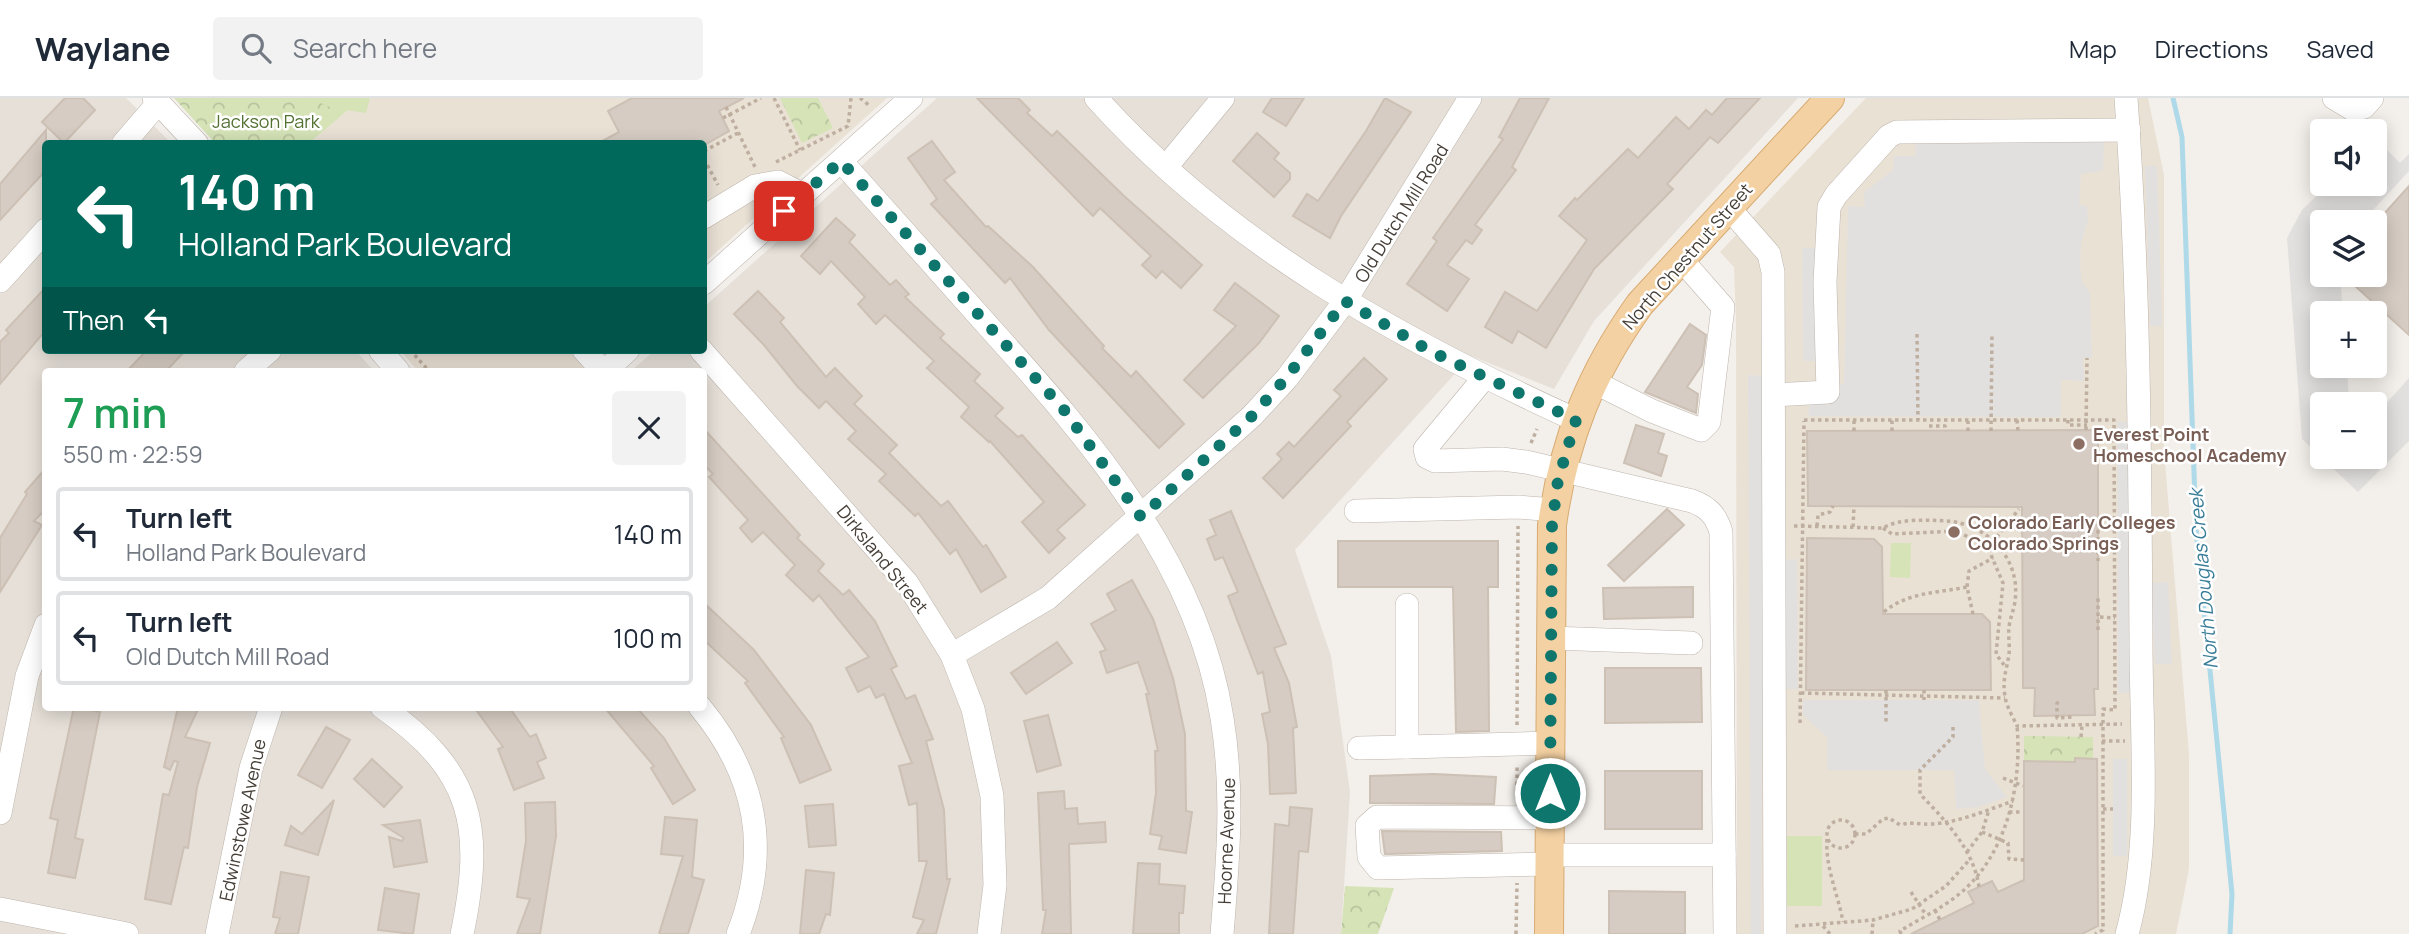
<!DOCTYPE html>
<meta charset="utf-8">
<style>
body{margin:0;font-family:Manrope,sans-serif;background:#f2f2f3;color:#1f2937;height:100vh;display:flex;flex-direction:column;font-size:26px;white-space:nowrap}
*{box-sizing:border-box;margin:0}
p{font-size:23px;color:#747a83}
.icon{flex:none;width:38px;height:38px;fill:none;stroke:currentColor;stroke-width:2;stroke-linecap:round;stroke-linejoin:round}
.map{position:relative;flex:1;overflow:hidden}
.side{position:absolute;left:42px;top:270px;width:665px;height:343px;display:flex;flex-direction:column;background:#fff;border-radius:7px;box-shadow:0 4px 18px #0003}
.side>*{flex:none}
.guide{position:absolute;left:42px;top:42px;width:665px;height:214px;border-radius:7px;box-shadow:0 4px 18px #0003;background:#00695c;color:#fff;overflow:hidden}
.tools{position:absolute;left:2310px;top:21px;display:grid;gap:14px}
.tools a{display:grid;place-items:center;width:77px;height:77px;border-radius:7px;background:#fff;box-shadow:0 4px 18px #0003;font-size:35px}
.pin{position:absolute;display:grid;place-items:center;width:60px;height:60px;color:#fff;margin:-30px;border-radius:14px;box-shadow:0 4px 10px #0006}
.me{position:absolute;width:77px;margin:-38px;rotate:0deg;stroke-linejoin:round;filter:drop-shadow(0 0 5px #0008)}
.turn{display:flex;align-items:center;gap:24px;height:147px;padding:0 21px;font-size:32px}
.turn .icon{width:91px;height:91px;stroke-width:2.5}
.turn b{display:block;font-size:49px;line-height:60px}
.then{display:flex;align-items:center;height:66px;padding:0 21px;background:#0003;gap:14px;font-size:26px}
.round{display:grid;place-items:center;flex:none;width:74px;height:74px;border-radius:7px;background:#f2f2f3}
.overview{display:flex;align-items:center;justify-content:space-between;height:119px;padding:0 21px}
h1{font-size:42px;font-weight:600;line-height:52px;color:#1e9e55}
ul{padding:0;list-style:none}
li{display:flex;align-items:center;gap:21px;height:94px;margin:0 14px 10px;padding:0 7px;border:4px solid #e0e1e3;border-radius:7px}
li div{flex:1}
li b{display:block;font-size:26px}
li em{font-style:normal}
header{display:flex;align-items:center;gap:42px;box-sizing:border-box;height:98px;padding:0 35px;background:#fff;border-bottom:2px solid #e0e1e3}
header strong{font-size:33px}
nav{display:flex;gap:38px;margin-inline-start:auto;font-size:24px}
.search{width:490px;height:63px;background:#f2f2f3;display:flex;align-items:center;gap:18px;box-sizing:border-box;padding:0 24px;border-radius:7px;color:#747a83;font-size:26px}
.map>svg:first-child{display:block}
.residential{fill:#e6e0d8}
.education{fill:#eae1d5}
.forest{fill:url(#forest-crowns)}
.pitch{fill:#d5e3b7}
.parking{fill:#e2e0de}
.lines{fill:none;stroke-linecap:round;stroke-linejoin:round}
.stream{stroke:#add9e9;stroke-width:5}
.building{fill:#d6ccc3;stroke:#cdc0b4;stroke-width:2}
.minor-casing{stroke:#beb5ad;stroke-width:24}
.major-casing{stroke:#d7ab73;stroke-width:30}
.path{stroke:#beafa0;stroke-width:3.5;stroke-dasharray:3.5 3.5;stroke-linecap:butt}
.minor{stroke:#fff;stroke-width:23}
.major{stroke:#f4d1a2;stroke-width:28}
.route{stroke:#0f766e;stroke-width:12;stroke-dasharray:0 21.6}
.education-dot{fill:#8d6e63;stroke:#fff;stroke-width:2.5}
.labels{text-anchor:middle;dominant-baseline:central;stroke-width:5;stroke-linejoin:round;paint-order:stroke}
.park-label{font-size:18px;fill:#537232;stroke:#fff}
.street-label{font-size:18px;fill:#463f38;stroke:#fff}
.education-label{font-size:18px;font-weight:bold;fill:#785e54;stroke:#fff;text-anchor:start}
.water-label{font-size:19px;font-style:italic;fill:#397d98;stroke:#fff}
</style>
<header>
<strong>Waylane</strong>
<div class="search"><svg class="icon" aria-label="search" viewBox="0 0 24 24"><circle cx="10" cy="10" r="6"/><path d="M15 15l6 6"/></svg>Search here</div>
<nav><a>Map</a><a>Directions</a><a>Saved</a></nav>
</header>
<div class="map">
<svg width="2409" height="836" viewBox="0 0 2409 836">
<defs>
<pattern id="forest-crowns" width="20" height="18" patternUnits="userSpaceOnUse" patternTransform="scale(1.75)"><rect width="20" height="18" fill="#d5e3b7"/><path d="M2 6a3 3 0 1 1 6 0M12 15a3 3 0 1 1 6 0" fill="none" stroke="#b8c49e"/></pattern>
</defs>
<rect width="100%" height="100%" fill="#f3efea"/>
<!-- residential -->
<path class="residential" d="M0,0H126L171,45L46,46V252H355L374,273H46V609H704V273H631L655,252H704V209L937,0H1798L1594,223L1554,291L1471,258L1295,452L1331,558L1350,694L1341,836H0Z"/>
<!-- education -->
<g class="education">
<path d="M358,0H887L704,165V46H308L354,7Z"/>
<path d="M1866,0H2148L2164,77V352L2189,656V771L2176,836H1737L1736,225L1734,169L1720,154Z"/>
<path d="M400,252H605L582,273H418Z"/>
</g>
<!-- forest -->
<g class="forest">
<path d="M174,0H358L354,7L308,46L215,45Z"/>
<path d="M780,0H818L833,30L802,45Z"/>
<path d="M2024,638L2093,639V661L2076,660L2075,664L2024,663Z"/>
<path d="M1345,788L1394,790L1378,836H1341Z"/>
</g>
<!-- pitch -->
<g class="pitch">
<path d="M309,0H370L366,15L332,10Z"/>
<path d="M1891,445H1911L1910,480L1890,479Z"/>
<rect x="1787" y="738" width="35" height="70"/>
</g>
<!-- parking -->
<g class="parking">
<path d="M2375,40L2400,65L2409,56V73L2362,124H2322V177H2340L2343,215H2322V268H2347L2349,306H2322V359H2375V318L2409,280V343L2358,394L2302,341L2287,140L2302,112L2329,86H2375Z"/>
<path d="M2104,41L2103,73L2081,76L2079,107L2087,108L2088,123L2081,145L2080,169L2082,184L2090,195L2092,260H2083L2084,283L2061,282V319L1808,318L1810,302L1844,285L1848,108L1865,109L1864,94L1893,72L1894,58H1916L1915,42Z"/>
<path d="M2145,68H2157L2162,228H2150Z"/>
<path d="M1802,150H1817L1818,263H1803Z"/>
<path d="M1748,277L1764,278L1761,836H1751Z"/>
<path d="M2117,324H2129L2130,595H2118Z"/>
<path d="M1797,461L1798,591H1784L1783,462Z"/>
<path d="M2168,484L2172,566H2155L2151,485Z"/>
<path d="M1803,602H1979L1985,671L2007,699L1978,709L1956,711L1954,672H1827V639L1803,617Z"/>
<rect x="2113" y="661" width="14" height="97"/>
</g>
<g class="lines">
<!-- stream -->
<path class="stream" d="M2173,0L2182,39L2196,430L2232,796L2230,836"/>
</g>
<!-- building -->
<g class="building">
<path d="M65,0H83L95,12L64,45L42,24Z"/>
<path d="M632,0H744L719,13L729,33L706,46H597L619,34L608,13Z"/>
<path d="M977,0H1018L1030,12L1027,15L1052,38L1057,33L1124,98L1202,167L1181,190L1162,173L1156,180L1142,167L1151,158L1100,110L1093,118Z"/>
<path d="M1272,0H1304L1286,28L1263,14Z"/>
<path d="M1385,0L1411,14L1341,118L1330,140L1293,118L1307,96L1318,103L1366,33Z"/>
<path d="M1520,0H1549L1512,69L1516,72L1475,127L1482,132L1472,146L1466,142L1447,167L1469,181L1447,213L1407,186L1437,143L1433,140L1503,41L1499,39Z"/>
<path d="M1727,0H1760L1718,45L1710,39L1667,86L1673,91L1594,171L1546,250L1518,233L1512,245L1485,229L1505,194L1537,213L1587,142L1559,118L1575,100L1577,102L1628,51L1638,60L1676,19L1689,31L1706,12L1712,17Z"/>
<path d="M46,32V72L0,122V86Z"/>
<path d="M1257,35L1279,55L1274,61L1290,75V81L1274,99L1233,63Z"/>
<path d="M932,43L955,74L944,82L986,129L988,128L1033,169L1104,248L1102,250L1131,279L1136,273L1184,326L1159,350L1049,232L1010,180L1005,185L931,106L937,101L908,60Z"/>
<path d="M2409,88V237L2343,177H2375V126Z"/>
<path d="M836,120L855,137L849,144L890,187L896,182L909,196L905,199L944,236L940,240L980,276L974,283L1003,310L995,318L1018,339L1022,337L1085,407L1057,432L1065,440L1049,455L1022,424L1044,404L990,343L989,344L961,319L969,309L927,270L934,263L885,217L876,226L858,206L865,199L831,163L820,176L801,158Z"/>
<path d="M1235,185L1279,218L1259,245L1203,300L1184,282L1236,228L1214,212Z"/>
<path d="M46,189V232L0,286V244L9,235L6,232Z"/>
<path d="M758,193L784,220L780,224L826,279L835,270L862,298L854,306L897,347L889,355L941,408L948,403L983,449L986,447L1006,479L981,494L956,451L950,456L918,415L915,418L879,383L886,376L848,341L856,333L826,303L819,310L797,288L764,247L734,216Z"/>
<path d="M1690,226L1706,237L1702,267L1687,289L1698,296L1696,315L1645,294Z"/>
<path d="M147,252H186L166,273H127Z"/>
<path d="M1364,260L1387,281L1347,324L1351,328L1283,400L1263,380L1282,361L1277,356L1289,344L1294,349L1341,298L1334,292Z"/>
<path d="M1636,327L1664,336L1658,355L1667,358L1661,378L1624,365Z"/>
<path d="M704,331L800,437L797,440L824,466L818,473L843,497L849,492L875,523L897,568L891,571L906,601L915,597L933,641L926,643L944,712L947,781H950L936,836H917L924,822L913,819L927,763H919L917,705L909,707L899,668L912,665L884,596L876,600L870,588L858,594L846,570L869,559L819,497L813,503L786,477L795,467L763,434L752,444L740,430L748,422L709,379L713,376L704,367Z"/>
<path d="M2098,332V591H2094L2095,617L2034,618L2035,590H2023L2022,409L1808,408L1807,333Z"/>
<path d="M46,370V411L34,423L42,427L0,494V440L27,396L25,394Z"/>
<path d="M1667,411L1684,427L1624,483L1608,467Z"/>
<path d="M1231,413L1286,546L1274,550L1289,585L1297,629L1293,630L1296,695L1270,696L1268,646L1262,616L1270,614L1263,574L1258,576L1228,498L1238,494L1223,459L1215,462L1207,441L1216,437L1210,422Z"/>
<path d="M1807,440L1874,441L1882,449L1883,516H1982L1990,524L1991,592H1806Z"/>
<path d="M1338,443H1498V489H1488L1489,633L1456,634L1453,489H1338Z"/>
<path d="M1132,482L1153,521L1173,580L1185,636L1186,713L1192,714L1186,755L1159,751L1162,738L1150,736L1156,695L1155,653H1158L1146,596H1149L1138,564L1107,575L1100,554L1106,552L1091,526L1116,512L1107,496Z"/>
<path d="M1693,489V519L1604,521L1603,490Z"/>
<path d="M704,505L754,552L811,627L831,672L800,685L781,640L784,639L745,585L748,583L704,542Z"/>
<path d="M1057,544L1072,565L1026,596L1011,575Z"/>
<path d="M1605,570H1701L1702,624L1605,625Z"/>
<path d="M74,609L100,614L75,740L83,742L75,780L48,775L58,722L50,720Z"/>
<path d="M178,609H199L185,639L210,645L197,689L188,750L184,749L171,806L145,801L163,696L169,697L178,664L174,663L170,672L164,669Z"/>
<path d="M474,609H509L530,639L536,636L546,660L537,664L544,680L514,692L498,651L503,649Z"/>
<path d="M604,609H636L664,640L695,692L673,706L651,670L654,668Z"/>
<path d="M1048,617L1061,667L1037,674L1024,623Z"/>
<path d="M326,629L350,642L322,690L298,677Z"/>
<path d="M2075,660L2097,661L2098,828L2082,836H1911L1974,805L1968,794L1979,789L1992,783L1998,794L2024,782V663L2075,664Z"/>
<path d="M372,661L402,689L384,709L354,681Z"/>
<rect x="1605" y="673" width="97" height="58"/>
<path d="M1434,676L1496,679L1494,706L1370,705V678Z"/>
<path d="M1064,693L1065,711L1077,710L1078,726L1105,724L1106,744L1069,746L1071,836H1042L1046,812H1043L1038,695Z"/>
<path d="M334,702L318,757L285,747L291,728L302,736Z"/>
<path d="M555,704L556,738L540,836H517L530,801L517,799L526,743L525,705Z"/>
<path d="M833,706L836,747L809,749L805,708Z"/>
<path d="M1290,709L1312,711L1308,754L1299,753L1293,836H1269L1275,726L1289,728Z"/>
<path d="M665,719L697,722L692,779L704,782L688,836H659L683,758L661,756Z"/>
<path d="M420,722L427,764L394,769L389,739L402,743L404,740L383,727Z"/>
<path d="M1382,733L1501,734L1502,753L1385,756Z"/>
<path d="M1138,765L1160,766L1159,786L1185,788L1183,815H1179V836H1133Z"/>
<path d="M806,772L834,775L830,817L826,816L819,836H800Z"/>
<path d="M281,774L309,779L298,836H275L280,820L273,819Z"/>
<path d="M385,790L419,796L413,836L378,832Z"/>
<path d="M1609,793L1685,794V836H1609Z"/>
</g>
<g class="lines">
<defs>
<g id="minor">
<path d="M154,0L197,46"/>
<path d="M1096,0C1227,146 1401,242 1576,322"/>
<path d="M2126,0C2139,181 2140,364 2141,546C2141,638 2152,746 2127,836"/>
<path d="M2334,0L2354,12L2364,9L2372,0"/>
<path d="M123,46L159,4"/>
<path d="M841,63C890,118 940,174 989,229C1090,341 1198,465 1222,620C1234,693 1228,763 1222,836"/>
<path d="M1166,69L1223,0"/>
<path d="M1728,109L1769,156L1773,174L1775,836"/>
<path d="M704,119L755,88L778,84L803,97"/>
<path d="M0,183L46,132"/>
<path d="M704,185L911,0"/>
<path d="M380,252L398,273"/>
<path d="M584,252L603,273"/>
<path d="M701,252L907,485L952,557L973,611L992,698L995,787L989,836"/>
<path d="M246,273L270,252"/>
<path d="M605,273L628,252"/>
<path d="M1484,280L1425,351L1427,359L1435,363L1502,361L1526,364L1692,403C1708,409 1716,417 1721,434L1725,836"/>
<path d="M1592,283L1652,313L1701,332L1709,324L1723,209L1680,160"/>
<path d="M1774,297L1828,294L1825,184L1829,109L1836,97L1889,38L1897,34L2129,32"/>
<path d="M1356,413L1519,409L1554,412"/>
<path d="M1407,507V649L1550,645"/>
<path d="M1551,540L1691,545"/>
<path d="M952,557L1048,500L1252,318L1287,280L1345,203L1470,0"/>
<path d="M382,609C474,673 484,730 462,836"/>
<path d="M700,609C757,678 771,752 738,836"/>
<path d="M1359,650L1407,649"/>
<path d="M0,715L27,578L46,527"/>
<path d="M1549,757H1724"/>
<path d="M1549,766L1378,770L1369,759L1367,728L1377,719L1550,720"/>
<path d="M0,811L127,836"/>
<path d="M217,836L251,670L271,609"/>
</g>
<path id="major" d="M1549,836L1552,427C1564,342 1590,276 1640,206L1830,0"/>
</defs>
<!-- minor casing -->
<use href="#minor" class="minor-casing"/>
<!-- major casing -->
<use href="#major" class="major-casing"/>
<!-- path -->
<g class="path">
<path d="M774,0L800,52"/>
<path d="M860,0L870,8"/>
<path d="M726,9L755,69"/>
<path d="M723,20L761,0"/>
<path d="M704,53L738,35"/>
<path d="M704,61L718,87"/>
<path d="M776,64L848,28L851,0"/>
<path d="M1917,236L1918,322"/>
<path d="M410,252L429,273"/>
<path d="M1804,322H2114L2115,612L2103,611V832L2095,836"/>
<path d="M2017,322L2018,333"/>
<path d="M2068,322V327H2087"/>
<path d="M1929,328H1945L1946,333"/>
<path d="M2086,332L2087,260"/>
<path d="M1854,333V322"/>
<path d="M1892,333V322"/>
<path d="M1968,333V323"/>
<path d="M1991,333L1992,236"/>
<path d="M1531,345L1537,331"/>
<path d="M2098,425V463"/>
<path d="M1794,428L1883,430C1899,420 1928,422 1947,423C1987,426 2021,460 2015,503C2014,512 2010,520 2009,529C2008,538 2010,548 2009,556C2007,571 2002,581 2005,598C2006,608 2013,619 2017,628L2122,626"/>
<path d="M1817,428L1818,417L1830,414L1833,408"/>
<path d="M1853,429L1854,408"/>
<path d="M1883,430L1892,436L1957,433L1988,450L2003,485L1996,556L2004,567"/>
<path d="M2100,449H2115"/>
<path d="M1988,450L2019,411"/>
<path d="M1884,514C1907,494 1938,495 1967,489"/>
<path d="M1973,516L1967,489L1969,473L1993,460"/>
<path d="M2100,519L2115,520"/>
<path d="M2098,532V500"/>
<path d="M1886,592V627"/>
<path d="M1924,592V602"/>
<path d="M1801,595L2005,600"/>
<path d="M2059,605H2057V620L2072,619"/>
<path d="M1800,625L1804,323"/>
<path d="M1517,627L1518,428"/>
<path d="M1953,629V639L1920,672V696C1945,722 1974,752 1979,789"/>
<path d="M2081,639L2082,628"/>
<path d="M2102,643H2125"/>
<path d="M2003,680L2023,688"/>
<path d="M1517,701V666"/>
<path d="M2103,711H2113"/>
<path d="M2009,714H2020"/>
<circle cx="1841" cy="736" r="14"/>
<path d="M1982,734L2008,745L2009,761L2024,762"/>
<path d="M1855,736H1866L1883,721L1889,720L1900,727C1913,723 1920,727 1933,726C1959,724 1988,712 2013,703"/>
<path d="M1827,741C1825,769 1838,796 1843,824"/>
<path d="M1967,754L1982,734L1989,712"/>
<path d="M1911,794L1926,817"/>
<path d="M1935,812L1940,822"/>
<path d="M1795,828L1873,822L1912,811L1946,788L1971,760"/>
<path d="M1823,828L1830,836"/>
<path d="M1516,836L1517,785"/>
<path d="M1872,836L1873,822"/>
<path d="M1901,836L1900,833C1921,820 1945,809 1964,792C2008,752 2022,685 2017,628"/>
</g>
<!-- minor -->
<use href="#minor" class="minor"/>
<!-- major -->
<use href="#major" class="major"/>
</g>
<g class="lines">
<!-- route -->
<path class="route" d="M784,113L841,63L1065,313L1141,419L1252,318L1287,279L1345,203L1430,253L1576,322L1558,382L1552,427L1550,695"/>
</g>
<!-- markers -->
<g class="education-dot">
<circle cx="2079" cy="346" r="7"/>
<circle cx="1954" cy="434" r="7"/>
</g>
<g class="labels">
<!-- park labels -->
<g class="park-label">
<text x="266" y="23">Jackson Park</text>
</g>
<!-- street labels -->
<g class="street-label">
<text transform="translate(1401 115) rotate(-58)">Old Dutch Mill Road</text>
<text transform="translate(1687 158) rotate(-49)">North Chestnut Street</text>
<text transform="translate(883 461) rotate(51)">Dirksland Street</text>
<text transform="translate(242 722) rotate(-78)">Edwinstowe Avenue</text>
<text transform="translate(1226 743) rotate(-88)">Hoorne Avenue</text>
</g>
<!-- education labels -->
<g class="education-label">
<text x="2093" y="336">Everest Point<tspan x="2093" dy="21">Homeschool Academy</tspan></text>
<text x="1968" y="424">Colorado Early Colleges<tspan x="1968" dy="21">Colorado Springs</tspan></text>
</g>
<!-- water labels -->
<g class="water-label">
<text transform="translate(2203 481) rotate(-95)">North Douglas Creek</text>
</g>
</g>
</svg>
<div class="tools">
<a><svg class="icon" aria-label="sound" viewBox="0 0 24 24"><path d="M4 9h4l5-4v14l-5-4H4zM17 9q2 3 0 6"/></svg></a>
<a><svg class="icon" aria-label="layers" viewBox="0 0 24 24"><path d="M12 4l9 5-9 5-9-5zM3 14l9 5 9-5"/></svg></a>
<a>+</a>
<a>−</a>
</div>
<div class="pin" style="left:784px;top:113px;background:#d93025"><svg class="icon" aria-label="arrive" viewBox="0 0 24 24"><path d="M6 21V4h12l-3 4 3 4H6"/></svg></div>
<svg class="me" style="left:1550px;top:695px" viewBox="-20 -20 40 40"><circle r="17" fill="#0f766e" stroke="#fff" stroke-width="3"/><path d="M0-11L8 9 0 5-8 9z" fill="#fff"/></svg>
<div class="guide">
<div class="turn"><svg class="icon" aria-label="left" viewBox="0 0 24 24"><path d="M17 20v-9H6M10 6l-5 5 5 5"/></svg><div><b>140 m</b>Holland Park Boulevard</div></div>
<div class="then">Then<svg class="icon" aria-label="left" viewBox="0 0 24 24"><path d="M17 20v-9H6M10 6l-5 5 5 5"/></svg></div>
</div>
<section class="side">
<div class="overview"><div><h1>7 min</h1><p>550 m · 22:59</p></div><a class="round"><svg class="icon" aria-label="close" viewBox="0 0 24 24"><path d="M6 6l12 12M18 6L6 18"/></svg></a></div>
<ul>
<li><svg class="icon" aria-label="left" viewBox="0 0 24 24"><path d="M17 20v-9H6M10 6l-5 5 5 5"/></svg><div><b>Turn left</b><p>Holland Park Boulevard</p></div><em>140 m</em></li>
<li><svg class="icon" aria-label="left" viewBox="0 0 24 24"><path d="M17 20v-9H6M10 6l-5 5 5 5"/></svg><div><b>Turn left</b><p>Old Dutch Mill Road</p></div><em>100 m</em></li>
</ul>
</section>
</div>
